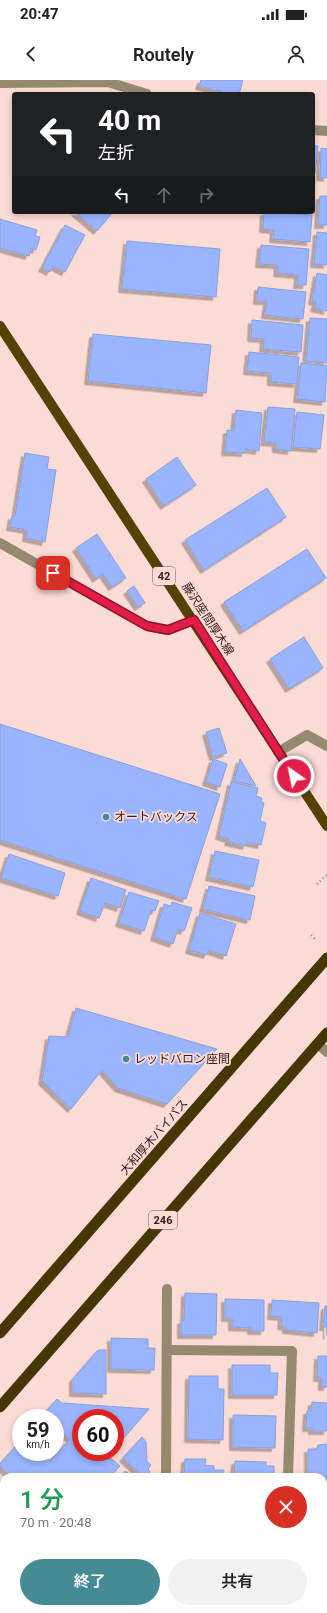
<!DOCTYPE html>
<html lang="ja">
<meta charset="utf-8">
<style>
body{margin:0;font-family:Roboto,"Noto Sans JP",sans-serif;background:#f2f2f2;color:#222;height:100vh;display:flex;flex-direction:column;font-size:15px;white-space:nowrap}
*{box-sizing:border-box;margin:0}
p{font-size:13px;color:#767676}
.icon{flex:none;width:22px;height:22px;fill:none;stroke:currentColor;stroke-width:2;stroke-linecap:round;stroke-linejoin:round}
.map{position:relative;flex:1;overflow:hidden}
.sheet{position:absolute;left:0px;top:1393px;width:327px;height:140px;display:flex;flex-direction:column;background:#fff;border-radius:12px 12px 0 0;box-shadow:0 2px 6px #0003}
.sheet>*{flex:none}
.guide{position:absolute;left:12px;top:12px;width:303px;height:122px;border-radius:4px;box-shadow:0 2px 6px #0003;background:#202124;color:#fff;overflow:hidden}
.speed{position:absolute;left:12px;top:1329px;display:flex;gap:8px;font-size:20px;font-weight:700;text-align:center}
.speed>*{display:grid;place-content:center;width:52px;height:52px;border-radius:50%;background:#fff;box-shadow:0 2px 6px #0003;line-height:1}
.speed small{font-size:10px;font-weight:400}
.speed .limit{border:6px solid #d22;background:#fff;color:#111}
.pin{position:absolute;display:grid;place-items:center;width:34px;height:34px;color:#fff;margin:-17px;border-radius:8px;box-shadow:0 2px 6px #0006}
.me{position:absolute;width:44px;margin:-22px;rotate:327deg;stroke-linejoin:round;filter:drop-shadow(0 0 3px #0008)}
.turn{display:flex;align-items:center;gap:14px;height:84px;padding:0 20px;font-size:18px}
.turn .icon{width:52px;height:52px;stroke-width:2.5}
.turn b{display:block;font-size:28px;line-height:34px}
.lanes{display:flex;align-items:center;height:38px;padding:0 20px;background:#0003;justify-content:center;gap:20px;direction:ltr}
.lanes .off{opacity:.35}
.round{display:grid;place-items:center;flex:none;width:42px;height:42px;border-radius:21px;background:#f2f2f2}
.summary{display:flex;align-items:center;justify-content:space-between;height:68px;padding:0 20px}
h1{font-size:24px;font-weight:600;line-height:30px;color:#1e9e55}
.cta{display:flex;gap:8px;margin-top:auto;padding:8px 20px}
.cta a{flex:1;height:46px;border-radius:24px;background:#458b96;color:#fff;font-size:16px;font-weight:600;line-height:46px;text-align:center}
.cta a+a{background:#f2f2f2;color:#222}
.status{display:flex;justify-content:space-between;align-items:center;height:28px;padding:0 20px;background:#fff;direction:ltr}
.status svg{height:11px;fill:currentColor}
header{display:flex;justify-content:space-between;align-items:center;height:52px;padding:0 20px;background:#fff;font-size:18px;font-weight:600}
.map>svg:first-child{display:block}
.building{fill:#9ab5ff;stroke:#8a9fda;filter:url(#shadow)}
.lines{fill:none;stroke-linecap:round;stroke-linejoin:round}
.path{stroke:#a58783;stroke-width:2.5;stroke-dasharray:1 3;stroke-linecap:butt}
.service{stroke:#958a6f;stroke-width:10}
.minor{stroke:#958a6f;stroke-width:10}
.primary{stroke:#554104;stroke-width:10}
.trunk{stroke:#463605;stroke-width:11}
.route-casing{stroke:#92132f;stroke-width:10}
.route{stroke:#e11d48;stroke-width:7}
.poi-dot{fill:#458b96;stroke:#fadbd6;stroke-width:1.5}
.labels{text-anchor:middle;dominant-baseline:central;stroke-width:3.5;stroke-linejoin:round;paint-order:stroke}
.shield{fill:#fadbd6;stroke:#725550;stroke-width:1}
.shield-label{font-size:11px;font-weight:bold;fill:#371b17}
.street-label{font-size:12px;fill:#371b17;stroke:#fadbd6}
.poi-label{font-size:12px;fill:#371b17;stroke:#fadbd6;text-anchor:start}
</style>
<div class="status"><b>20:47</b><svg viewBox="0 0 49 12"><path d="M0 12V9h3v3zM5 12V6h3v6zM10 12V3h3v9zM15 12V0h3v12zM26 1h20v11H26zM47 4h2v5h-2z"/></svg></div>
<header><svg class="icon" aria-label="back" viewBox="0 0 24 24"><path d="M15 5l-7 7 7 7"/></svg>Routely<svg class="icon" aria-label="person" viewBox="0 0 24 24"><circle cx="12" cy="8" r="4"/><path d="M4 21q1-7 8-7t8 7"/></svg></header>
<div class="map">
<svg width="327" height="1533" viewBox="0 0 327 1533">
<defs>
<filter id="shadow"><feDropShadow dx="-3.5" dy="3.5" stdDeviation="0" flood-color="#0004"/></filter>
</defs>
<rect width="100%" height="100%" fill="#fadbd6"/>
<!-- building -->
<g class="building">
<path d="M201,0H243L239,14H229L199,6Z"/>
<path d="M313,65L318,66L315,94H313Z"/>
<path d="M321,68L327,69V98L320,97Z"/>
<path d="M313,101H315L313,124Z"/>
<path d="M320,116H327V145H318Z"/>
<path d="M75,132H113L97,151Z"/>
<path d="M264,132L312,135L310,162L273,159L274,150L263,149Z"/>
<path d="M0,139L37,150L35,156L40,157L36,170L31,168L29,176L0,168Z"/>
<path d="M65,145L85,155L65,192L53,186L50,192L42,188Z"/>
<path d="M317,152L327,153V185L314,184Z"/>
<path d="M127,161L220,169L216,217L122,209Z"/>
<path d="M261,165L309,169L306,205H297L298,195L277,193L278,185L259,184Z"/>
<path d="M317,193L327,195V231L314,228L316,222L312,221Z"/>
<path d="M258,207L306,212L303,239L265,235L267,221H257Z"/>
<path d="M310,238L327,239V283L306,281Z"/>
<path d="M252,240L303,245L301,272L263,269L264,259L251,258Z"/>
<path d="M93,254L211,265L206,313L88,301Z"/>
<path d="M249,272L299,277L297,304L271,302V293L247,291Z"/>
<path d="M301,283L327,286L325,322L297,319Z"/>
<path d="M268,327L295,329L291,371L276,369V363L264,362Z"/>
<path d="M236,330L262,333L259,371L245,369V373L225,372L227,350L234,351Z"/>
<path d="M297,332L324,335L320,369L293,367Z"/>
<path d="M25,373L49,377L47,389L56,390L45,462L26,458L27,450L10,447L12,436H15Z"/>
<path d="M177,377L196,405L164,426L146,399Z"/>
<path d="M267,408L286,437L204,490L185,460Z"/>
<path d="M97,454L126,498L112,507L103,494L96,499L76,468Z"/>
<path d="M307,469L326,498L243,551L224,522Z"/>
<path d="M134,506L145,523L138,527L127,511Z"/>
<path d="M304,557L323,588L289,609L270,579Z"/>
<path d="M0,644L220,714L186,819L0,760Z"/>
<path d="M219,648L227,673L213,677L206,652Z"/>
<path d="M213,679L227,684L220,707L206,702Z"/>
<path d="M240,679L256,706L234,701Z"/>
<path d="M231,702L258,708L256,716L262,718L261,722L264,723L260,741L266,743L261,765L247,762L246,766L228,762L229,759L219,756Z"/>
<path d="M215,771L259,780L253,807L209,797Z"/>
<path d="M9,774L65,793L58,816L1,798Z"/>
<path d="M91,798L126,810L120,828L105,823L99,838L80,831Z"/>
<path d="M209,806L255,816L250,840L203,829Z"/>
<path d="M129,812L159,821L155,831L151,830L144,851L119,843Z"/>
<path d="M172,822L192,828L184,851L178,849L173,864L154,857L164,824L171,826Z"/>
<path d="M200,833L236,844L226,876L209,870L207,875L189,870Z"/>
<path d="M76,928L217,969L167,1024L118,1008L102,990L71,1029L42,1001L49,956L68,957Z"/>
<path d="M185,1213L217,1214L216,1255H181V1241L184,1240Z"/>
<path d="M225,1219L264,1220V1251H251V1248L232,1247V1238H225Z"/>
<path d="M272,1220L319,1223L317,1253L286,1250V1247L281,1246L282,1237L271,1236Z"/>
<path d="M325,1226H327V1256V1247H323Z"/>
<path d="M111,1258L148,1259V1268H155L154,1290L111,1289Z"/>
<path d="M98,1270H106V1314L73,1313V1299Z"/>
<path d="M318,1276H327V1307H322V1298H317Z"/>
<path d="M232,1285H270V1293H278L277,1315H232Z"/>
<path d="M189,1296H218V1309H224L223,1360L188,1359Z"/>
<path d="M57,1319L62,1323L149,1329L115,1368V1338H81V1372H112L108,1376L120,1386L110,1397H12L0,1386V1384L21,1360V1372H40L50,1381L70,1359L55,1347V1338H45L42,1336Z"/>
<path d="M312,1322L327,1323V1351H312V1348H306L307,1331H311Z"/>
<path d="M233,1335L276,1336L275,1368L233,1367Z"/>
<path d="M142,1357L146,1362L147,1381L151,1385L148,1389L150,1392L146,1397H143L123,1378Z"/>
<path d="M327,1364V1405H324L323,1397H312V1393H308V1369H317L318,1365Z"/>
<path d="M185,1379H206L205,1385L214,1386V1390H224L223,1397H184Z"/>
<path d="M235,1381L266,1382V1386H274V1397H234Z"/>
<path d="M125,1391L134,1397H121Z"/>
<path d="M323,1446H327V1479L323,1478Z"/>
<rect x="323" y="1493" width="4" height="25"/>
<path d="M81,1529H99L98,1533H80Z"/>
</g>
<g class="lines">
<!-- path -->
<g class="path">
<path d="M317,804L327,795"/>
<path d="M311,855L315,859"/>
</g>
<!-- service -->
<path class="service" d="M318,964L327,972"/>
<!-- minor -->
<g class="minor">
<path d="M0,3L108,2L147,14"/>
<path d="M313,50L327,51"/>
<path d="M0,463L147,546L168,550L194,540"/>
<path d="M278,672L307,655L327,666"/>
<path d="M167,1270L292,1271L288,1397"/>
<path d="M166,1397L167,1209"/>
<path d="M0,1411L4,1414"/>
<path d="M202,1529L223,1533"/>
<path d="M59,1533L60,1529"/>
<path d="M283,1533L284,1529"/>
</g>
<!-- primary -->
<path class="primary" d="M0,246L327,746"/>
<!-- trunk -->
<g class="trunk">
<path d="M0,1253L327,878"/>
<path d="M0,1327L327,953"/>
</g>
</g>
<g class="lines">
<defs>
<path id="route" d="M53,493L147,546L168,550L194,540L294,696"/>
</defs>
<!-- route casing -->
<use href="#route" class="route-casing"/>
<!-- route -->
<use href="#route" class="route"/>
</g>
<!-- markers -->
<g class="poi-dot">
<circle cx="106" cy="737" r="4"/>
<circle cx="126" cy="979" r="4"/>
</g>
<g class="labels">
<!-- shield labels -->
<g class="shield">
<rect x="153" y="487" width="22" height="18" rx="3"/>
<rect x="149" y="1131" width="28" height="18" rx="3"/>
</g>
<g class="shield-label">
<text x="164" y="496">42</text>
<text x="163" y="1140">246</text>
</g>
<!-- street labels -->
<g class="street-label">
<text transform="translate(208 539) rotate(57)">藤沢座間厚木線</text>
<text transform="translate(154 1057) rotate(-49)">大和厚木バイパス</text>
</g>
<!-- poi labels -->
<g class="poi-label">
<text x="114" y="737">オートバックス</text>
<text x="134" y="979">レッドバロン座間</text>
</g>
</g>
</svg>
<div class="speed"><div>59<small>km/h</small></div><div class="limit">60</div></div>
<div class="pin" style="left:53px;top:493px;background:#d93025"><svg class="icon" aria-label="arrive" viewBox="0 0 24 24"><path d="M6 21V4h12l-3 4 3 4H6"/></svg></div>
<svg class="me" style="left:294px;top:696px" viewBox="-20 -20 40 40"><circle r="17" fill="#e11d48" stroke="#fff" stroke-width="3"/><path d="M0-11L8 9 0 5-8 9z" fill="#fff"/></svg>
<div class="guide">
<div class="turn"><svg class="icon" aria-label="left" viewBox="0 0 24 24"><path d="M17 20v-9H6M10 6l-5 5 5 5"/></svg><div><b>40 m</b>左折</div></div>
<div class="lanes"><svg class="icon" aria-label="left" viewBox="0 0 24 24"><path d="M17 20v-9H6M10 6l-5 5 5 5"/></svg><svg class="icon off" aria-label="ahead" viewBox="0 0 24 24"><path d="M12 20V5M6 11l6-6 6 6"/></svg><svg class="icon off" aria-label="right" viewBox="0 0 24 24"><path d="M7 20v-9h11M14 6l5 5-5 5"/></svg></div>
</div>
<section class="sheet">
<div class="summary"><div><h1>1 分</h1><p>70 m · 20:48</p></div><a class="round" style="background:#d93025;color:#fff"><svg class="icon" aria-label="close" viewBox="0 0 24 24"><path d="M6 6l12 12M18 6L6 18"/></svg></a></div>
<div class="cta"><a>終了</a><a>共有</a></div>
</section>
</div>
